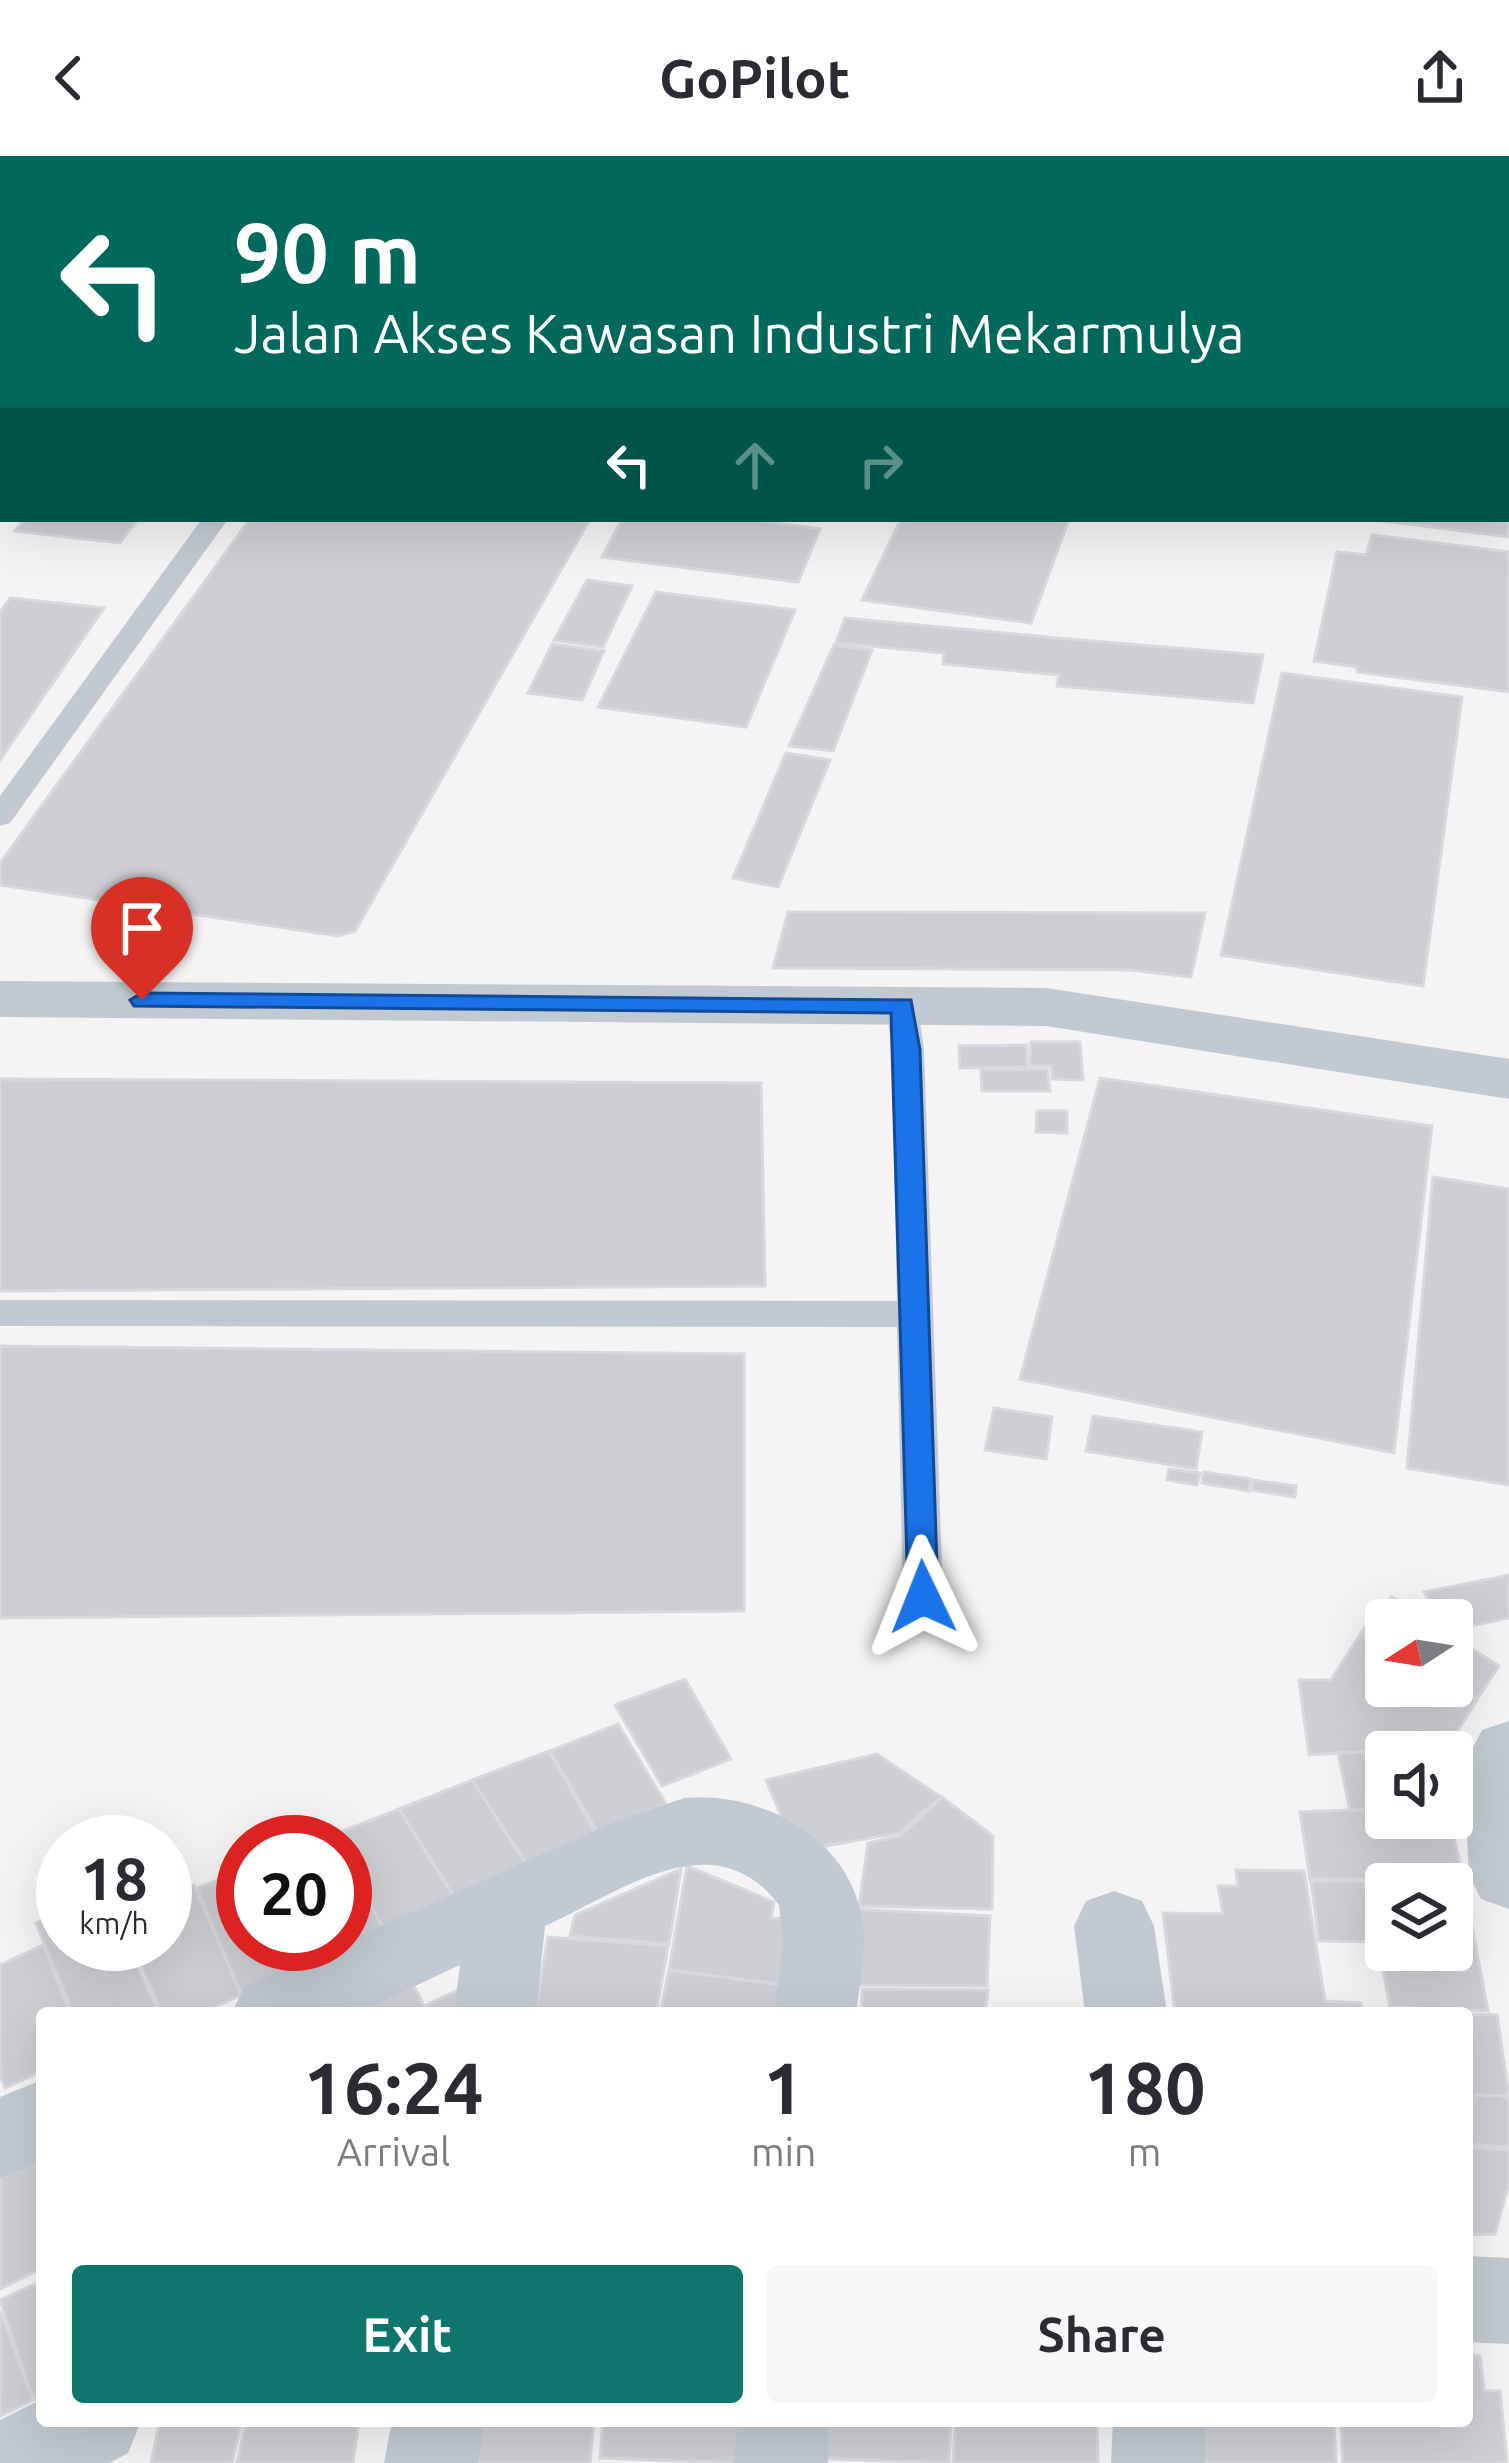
<!DOCTYPE html>
<style>
body{margin:0;font-family:Ubuntu,sans-serif;background:#f7f7f7;color:#2b2b33;height:100vh;display:flex;flex-direction:column;font-size:45px;white-space:nowrap}
*{box-sizing:border-box;margin:0}
p{font-size:39px;color:#7c7c81}
.icon{flex:none;width:66px;height:66px;fill:none;stroke:currentColor;stroke-width:2;stroke-linecap:round;stroke-linejoin:round}
.map{position:relative;flex:1;overflow:hidden}
.drawer{position:absolute;left:36px;top:1851px;width:1437px;height:420px;display:flex;flex-direction:column;background:#fff;border-radius:12px;box-shadow:0 12px 48px #0002}
.drawer>*{flex:none}
.top-card{position:absolute;left:0px;top:0px;width:1509px;height:366px;box-shadow:0 12px 48px #0002;background:#00695c;color:#fff;overflow:hidden}
.needle{width:78px;rotate:258deg}
.fabs{position:absolute;left:1365px;top:1443px;display:grid;gap:24px}
.fabs a{display:grid;place-items:center;width:108px;height:108px;border-radius:12px;background:#fff;box-shadow:0 12px 48px #0002;font-size:60px}
.speed{position:absolute;left:36px;top:1659px;display:flex;gap:24px;font-size:60px;font-weight:700;text-align:center}
.speed>*{display:grid;place-content:center;width:156px;height:156px;border-radius:50%;background:#fff;box-shadow:0 12px 48px #0002;line-height:1}
.speed small{font-size:30px;font-weight:400}
.speed .limit{border:18px solid #d22;background:#fff;color:#111}
.pin{position:absolute;display:grid;place-items:center;width:102px;height:102px;color:#fff;margin:-123px -51px;border-radius:50% 50% 50% 0;rotate:-45deg;box-shadow:0 0 12px #0007}
.pin .icon{rotate:45deg}
.me{position:absolute;width:132px;margin:-66px;rotate:358deg;stroke-linejoin:round;filter:drop-shadow(0 0 9px #0008)}
.turn{display:flex;align-items:center;gap:42px;height:252px;padding:0 36px;font-size:54px}
.turn .icon{width:156px;height:156px;stroke-width:2.5}
.turn b{display:block;font-size:84px;line-height:102px}
.lanes{display:flex;align-items:center;height:114px;padding:0 36px;background:#0003;justify-content:center;gap:60px;direction:ltr}
.lanes .off{opacity:.35}
.eta{display:flex;justify-content:space-evenly;align-items:center;height:204px;text-align:center}
.eta b{font-size:72px;font-weight:600;line-height:84px}
.primary-button{display:flex;gap:24px;margin-top:auto;padding:24px 36px}
.primary-button a{flex:1;height:138px;border-radius:12px;background:#0f766e;color:#fff;font-size:48px;font-weight:600;line-height:138px;text-align:center}
.primary-button a+a{background:#f7f7f7;color:#2b2b33}
header{display:flex;justify-content:space-between;align-items:center;height:156px;padding:0 36px;background:#fff;font-size:54px;font-weight:600}
.map>svg:first-child{display:block}
.building{fill:#cdcfd5;stroke:#d7d9de;stroke-width:3}
.lines{fill:none;stroke-linecap:round;stroke-linejoin:round}
.service{fill:#c1cad2;fill-rule:evenodd}
.minor{fill:#c1cad2;fill-rule:evenodd}
.route{fill:#1a73e8;stroke:#114b97;stroke-width:3}
</style>
<header><svg class="icon" aria-label="back" viewBox="0 0 24 24"><path d="M15 5l-7 7 7 7"/></svg>GoPilot<svg class="icon" aria-label="share" viewBox="0 0 24 24"><path d="M12 15V3M7 8l5-5 5 5M5 13v7h14v-7"/></svg></header>
<div class="map">
<svg width="1509" height="2307" viewBox="0 0 1509 2307">
<rect width="100%" height="100%" fill="#f5f3f3"/>
<!-- building -->
<g class="building">
<path d="M247,0H556L245,3Z"/>
<path d="M1105,0H1241V3H1104Z"/>
<path d="M0,19H3L0,149Z"/>
<path d="M1506,22H1509V180L1506,179Z"/>
<path d="M1506,261L1509,381L1368,363H1506Z"/>
<path d="M25,363H138L120,387L15,375Z"/>
<path d="M250,363H590L355,775L338,780L0,729V707Z"/>
<path d="M622,363H745L820,373L798,426L602,401Z"/>
<path d="M901,363H1069L1031,467L862,444Z"/>
<path d="M1372,379L1509,396V536L1357,516V511L1314,505L1337,396L1366,399Z"/>
<path d="M587,424L632,430L603,491L554,484Z"/>
<path d="M656,436L795,454L746,571L598,551Z"/>
<path d="M10,442L104,452L0,604V456Z"/>
<path d="M845,462L1068,483L1263,499L1253,547L1057,530L1059,519L943,508L944,497L836,487Z"/>
<path d="M552,488L604,495L582,544L528,537Z"/>
<path d="M834,489L872,494L833,595L789,590Z"/>
<path d="M1282,517L1462,541L1423,830L1221,799Z"/>
<path d="M786,597L830,604L778,731L733,722Z"/>
<path d="M788,756L1205,757L1191,821L1131,814L773,812Z"/>
<path d="M1031,886H1080L1083,924L1052,923L1051,910H1030Z"/>
<path d="M1027,889V911L960,912L959,890Z"/>
<path d="M1047,913L1050,935H982L981,914Z"/>
<path d="M1100,922L1432,970L1394,1297L1020,1223Z"/>
<path d="M0,923L761,927L765,1130L0,1135Z"/>
<path d="M1037,955H1067V977L1036,976Z"/>
<path d="M1433,1021L1509,1033V1329L1407,1312Z"/>
<path d="M0,1190L744,1198V1455L0,1462Z"/>
<path d="M994,1252L1052,1261L1046,1303L985,1294Z"/>
<path d="M1093,1260L1202,1276L1196,1313L1086,1295Z"/>
<path d="M1169,1313L1200,1317L1197,1329L1167,1324Z"/>
<path d="M1204,1316L1250,1323L1249,1335L1202,1327Z"/>
<path d="M1253,1324L1296,1330L1295,1341L1252,1334Z"/>
<path d="M1509,1419V1462L1452,1474V1464H1440L1424,1436Z"/>
<path d="M1392,1441L1428,1464H1386V1491L1361,1476Z"/>
<path d="M1361,1477L1386,1491V1530L1452,1529L1477,1544L1448,1590L1309,1599L1299,1524H1331Z"/>
<path d="M1452,1480L1499,1510L1477,1543L1452,1529Z"/>
<path d="M685,1523L731,1603L662,1630L615,1549Z"/>
<path d="M618,1568L666,1648L598,1677L550,1595Z"/>
<path d="M1433,1594L1386,1596V1654H1350L1338,1597Z"/>
<path d="M549,1595L597,1680L527,1709L472,1624Z"/>
<path d="M877,1598L941,1641L899,1677L796,1695L766,1624Z"/>
<path d="M472,1624L527,1709L454,1741L399,1653Z"/>
<path d="M942,1641L993,1680L992,1753L859,1750L868,1687L900,1680Z"/>
<path d="M399,1653L454,1741L388,1781L345,1701V1686H337L333,1679Z"/>
<path d="M1350,1654H1386V1662H1449L1464,1724L1310,1723L1300,1656Z"/>
<path d="M345,1701L388,1781L316,1812L305,1788H345Z"/>
<path d="M687,1710L774,1746L771,1762L789,1763L782,1829L669,1814Z"/>
<path d="M681,1713L669,1788L570,1780L575,1759Z"/>
<path d="M243,1714V1788H305L316,1812L269,1822L240,1836L197,1732Z"/>
<path d="M1236,1714L1304,1715L1325,1845L1361,1847L1363,1857H1175L1163,1757L1223,1758L1218,1730H1238Z"/>
<path d="M1311,1725L1464,1727L1475,1786H1452V1728H1386V1786L1319,1785Z"/>
<path d="M194,1729L241,1839L202,1857H162L132,1788H165V1743Z"/>
<path d="M848,1753L990,1760L987,1830L843,1829Z"/>
<path d="M63,1754V1788H127L159,1857H73L36,1767Z"/>
<path d="M548,1781L668,1790L656,1857H535Z"/>
<path d="M1378,1786H1386V1794H1452V1786H1475L1488,1855L1390,1851Z"/>
<path d="M43,1789L70,1857H42V1915L5,1932L0,1919V1809Z"/>
<path d="M669,1814L790,1830L788,1857H660Z"/>
<path d="M412,1826L424,1850L463,1832L462,1857H342Z"/>
<path d="M862,1833L988,1834L985,1857H862Z"/>
<path d="M1467,1858L1497,1859L1509,1940L1467,1939Z"/>
<path d="M1467,1939L1509,1940V1991L1467,1988Z"/>
<path d="M42,1987V2112L0,2133V2007Z"/>
<path d="M1467,1991L1509,1994V2028L1495,2078L1467,2079Z"/>
<path d="M42,2125V2240L33,2244L0,2144Z"/>
<path d="M0,2155L33,2244L0,2260Z"/>
<path d="M1467,2198L1480,2200L1484,2235H1500L1507,2307H1343L1341,2265H1467Z"/>
<path d="M160,2265H242L232,2307H151Z"/>
<path d="M246,2265H359L353,2307H237Z"/>
<path d="M477,2265H594L590,2307H471Z"/>
<path d="M603,2265H741L738,2307L600,2302Z"/>
<path d="M812,2265H951L949,2307L809,2302Z"/>
<path d="M955,2265H1097L1098,2307H953Z"/>
<path d="M1198,2265H1334L1336,2307H1199Z"/>
</g>
<g class="lines">
<!-- service -->
<g class="service">
<path d="M577,0H599L601,3H579Z"/>
<rect x="1241" y="0" width="22" height="3"/>
<rect x="0" y="4" width="3" height="12"/>
<rect x="1506" y="213" width="3" height="14"/>
<path d="M202,363H228L10,667L0,670V640Z"/>
<path d="M902,840L918,850L924,894L943,1441L937,1452L923,1456L909,1452L903,1441L897,1171L0,1170V1144L897,1145L892,894L886,850Z"/>
</g>
<!-- minor -->
<g class="minor">
<path d="M0,825L1046,832L1509,903V943L1046,870L0,861Z"/>
<path d="M1509,1565V1753L1481,1743L1469,1719L1463,1611L1482,1574Z"/>
<path d="M684,1642C761,1635 849,1681 862,1763C867,1794 860,1826 856,1857H774L783,1788L779,1749C714,1663 620,1736 545,1770L536,1857H454L460,1809L357,1857H232L244,1831L614,1666Z"/>
<path d="M1114,1735L1142,1745L1154,1770L1167,1857H1085L1074,1770L1086,1745Z"/>
<path d="M42,1924V2005L0,2022V1941Z"/>
<path d="M1467,2100L1509,2102V2188L1467,2186Z"/>
<path d="M42,2243V2265H141L128,2297L109,2307H0V2264Z"/>
<path d="M392,2265H484L478,2307H384Z"/>
<path d="M737,2265H829L828,2307H734Z"/>
<path d="M1113,2265H1205V2307H1111Z"/>
</g>
</g>
<!-- route -->
<path class="route" d="M142,837L911,844L920,894L938,1441L934,1450H912L908,1441L891,857L134,850L130,844Z"/>
</svg>
<div class="fabs">
<a><svg class="needle" viewBox="-14 -14 28 28"><path d="M0-13l5 13h-10z" fill="#e53935"/><path d="M0 13l5-13h-10z" fill="#7c7c81"/></svg></a>
<a><svg class="icon" aria-label="sound" viewBox="0 0 24 24"><path d="M4 9h4l5-4v14l-5-4H4zM17 9q2 3 0 6"/></svg></a>
<a><svg class="icon" aria-label="layers" viewBox="0 0 24 24"><path d="M12 4l9 5-9 5-9-5zM3 14l9 5 9-5"/></svg></a>
</div>
<div class="speed"><div>18<small>km/h</small></div><div class="limit">20</div></div>
<div class="pin" style="left:142px;top:844px;background:#d93025"><svg class="icon" aria-label="arrive" viewBox="0 0 24 24"><path d="M6 21V4h12l-3 4 3 4H6"/></svg></div>
<svg class="me" style="left:923px;top:1441px" viewBox="-20 -20 40 40"><path d="M0-17L14 15 0 8-14 15z" fill="#1a73e8" stroke="#fff" stroke-width="4"/></svg>
<div class="top-card">
<div class="turn"><svg class="icon" aria-label="left" viewBox="0 0 24 24"><path d="M17 20v-9H6M10 6l-5 5 5 5"/></svg><div><b>90 m</b>Jalan Akses Kawasan Industri Mekarmulya</div></div>
<div class="lanes"><svg class="icon" aria-label="left" viewBox="0 0 24 24"><path d="M17 20v-9H6M10 6l-5 5 5 5"/></svg><svg class="icon off" aria-label="ahead" viewBox="0 0 24 24"><path d="M12 20V5M6 11l6-6 6 6"/></svg><svg class="icon off" aria-label="right" viewBox="0 0 24 24"><path d="M7 20v-9h11M14 6l5 5-5 5"/></svg></div>
</div>
<section class="drawer">
<div class="eta">
<div><b>16:24</b><p>Arrival</p></div>
<div><b>1</b><p>min</p></div>
<div><b>180</b><p>m</p></div>
</div>
<div class="primary-button"><a>Exit</a><a>Share</a></div>
</section>
</div>
